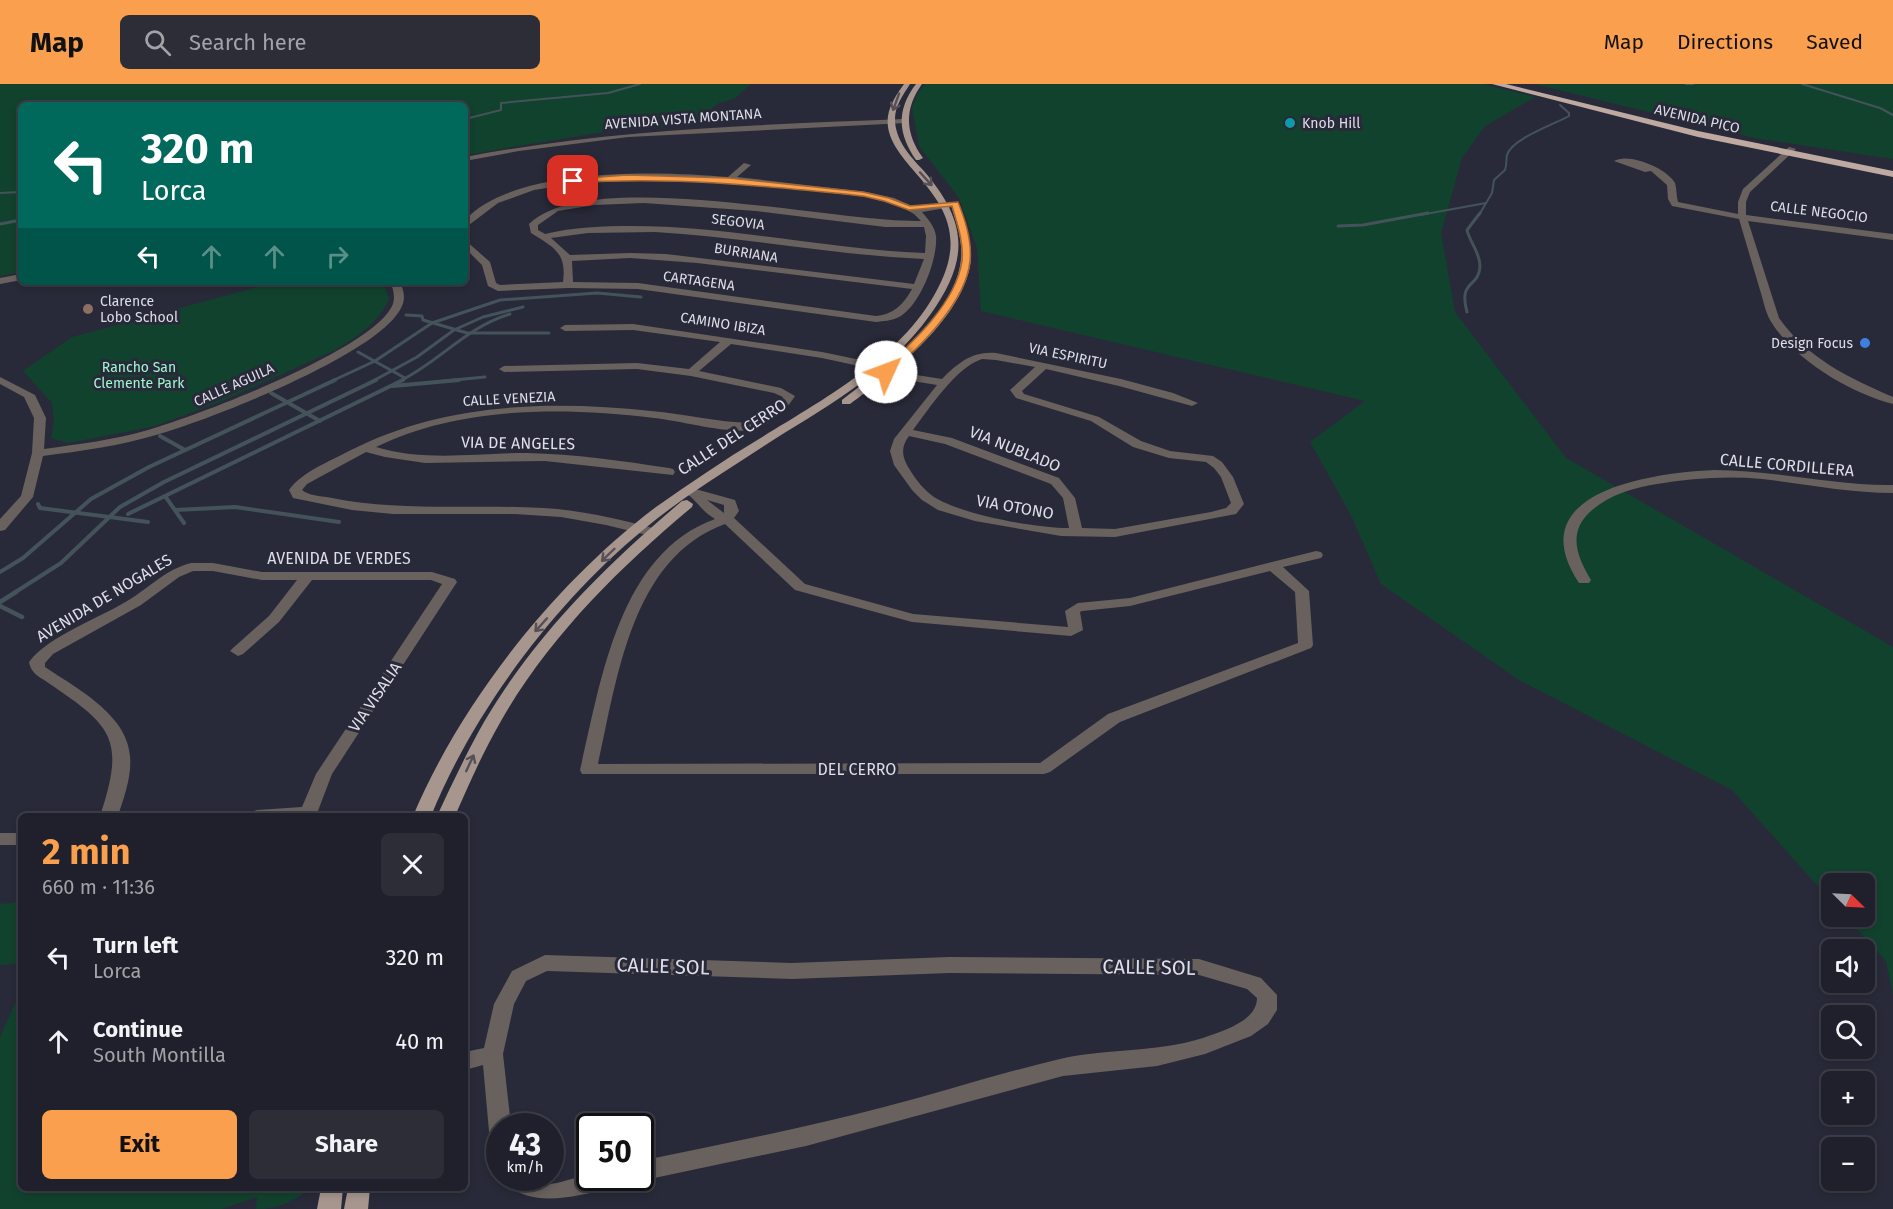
<!DOCTYPE html>
<meta charset="utf-8">
<style>
body{margin:0;font-family:"Fira Sans",sans-serif;background:#2c2d37;color:#f1f3f6;height:100vh;display:flex;flex-direction:column;font-size:22px;white-space:nowrap}
*{box-sizing:border-box;margin:0}
p{font-size:20px;color:#a1a3a9}
.icon{flex:none;width:33px;height:33px;fill:none;stroke:currentColor;stroke-width:2;stroke-linecap:round;stroke-linejoin:round}
.map{position:relative;flex:1;overflow:hidden}
.panel{position:absolute;left:18px;top:729px;width:450px;height:378px;display:flex;flex-direction:column;background:#1f202b;border-radius:9px;box-shadow:0 3px 9px #0003,0 0 0 2px #3c3e47}
.panel>*{flex:none}
.banner{position:absolute;left:18px;top:18px;width:450px;height:183px;border-radius:9px;box-shadow:0 3px 9px #0003,0 0 0 2px #3c3e47;background:#00695c;color:#fff;overflow:hidden}
.needle{width:39px;rotate:114deg}
.buttons{position:absolute;left:1821px;top:789px;display:grid;gap:12px}
.buttons a{display:grid;place-items:center;width:54px;height:54px;border-radius:9px;background:#1f202b;box-shadow:0 3px 9px #0003,0 0 0 2px #3c3e47;font-size:30px}
.speed{position:absolute;left:486px;top:1029px;display:flex;gap:12px;font-size:30px;font-weight:700;text-align:center}
.speed>*{display:grid;place-content:center;width:78px;height:78px;border-radius:50%;background:#1f202b;box-shadow:0 3px 9px #0003,0 0 0 2px #3c3e47;line-height:1}
.speed small{font-size:15px;font-weight:400}
.speed .limit{border:3px solid #111;border-radius:9px;background:#fff;color:#111}
.pin{position:absolute;display:grid;place-items:center;width:51px;height:51px;color:#fff;margin:-26px;border-radius:12px;box-shadow:0 3px 9px #0006}
.me{position:absolute;width:66px;margin:-33px;rotate:47deg;stroke-linejoin:round;filter:drop-shadow(0 0 4px #0008)}
.turn{display:flex;align-items:center;gap:21px;height:126px;padding:0 24px;font-size:27px}
.turn .icon{width:78px;height:78px;stroke-width:2.5}
.turn b{display:block;font-size:42px;line-height:51px}
.lanes{display:flex;align-items:center;height:57px;padding:0 24px;background:#0003;justify-content:center;gap:30px;direction:ltr}
.lanes .off{opacity:.35}
.round{display:grid;place-items:center;flex:none;width:63px;height:63px;border-radius:9px;background:#2c2d37}
.summary{display:flex;align-items:center;justify-content:space-between;height:102px;padding:0 24px}
h1{font-size:36px;font-weight:700;line-height:45px;color:#f99f4d}
.action{display:flex;gap:12px;margin-top:auto;padding:12px 24px}
.action a{flex:1;height:69px;border-radius:9px;background:#f99f4d;color:#111;font-size:24px;font-weight:700;line-height:69px;text-align:center}
.action a+a{background:#2c2d37;color:#f1f3f6}
ul{padding:0;list-style:none}
li{display:flex;align-items:center;gap:18px;height:84px;padding:0 24px}
li div{flex:1}
li b{display:block;font-size:22px}
li em{font-style:normal}
header{display:flex;align-items:center;gap:36px;box-sizing:border-box;height:84px;padding:0 30px;background:#f99f4d;color:#111}
header strong{font-size:28px}
nav{display:flex;gap:33px;margin-inline-start:auto;font-size:21px}
.search{width:420px;height:54px;background:#2c2d37;display:flex;align-items:center;gap:15px;box-sizing:border-box;padding:0 21px;border-radius:9px;color:#a1a3a9;font-size:22px}
.map>svg:first-child{display:block}
.green{fill:#11422e}
.lines{fill:none;stroke-linecap:round;stroke-linejoin:round}
.stream-far3{stroke:#44535a;stroke-width:2}
.stream-far2{stroke:#44535a;stroke-width:3}
.stream-far1{stroke:#44535a;stroke-width:4}
.stream{stroke:#44535a;stroke-width:4.5}
.minor{fill:#69615d;fill-rule:evenodd}
.major{fill:#a7968e;fill-rule:evenodd}
.highway{fill:#bfaaa1;fill-rule:evenodd}
.oneway{stroke:#555057}
.route{fill:#f99f4d;stroke:#a26732;stroke-width:1.5}
.culture-dot{fill:#0f9aa8;stroke:#292a39;stroke-width:2}
.education-dot{fill:#8d6e63;stroke:#292a39;stroke-width:2}
.shop-dot{fill:#3f7fe0;stroke:#292a39;stroke-width:2}
.labels{text-anchor:middle;dominant-baseline:central;stroke-width:6;stroke-linejoin:round;paint-order:stroke}
.far-street-label{font-size:14px;fill:#dddee8;stroke:#292a39}
.far-poi-label{font-size:14px;fill:#dddee8;stroke:#292a39;text-anchor:start}
.far-park-label{font-size:14px;fill:#9df8ce;stroke:#292a39}
.street-label{font-size:16px;fill:#dddee8;stroke:#292a39}
.near-street-label{font-size:20px;fill:#dddee8;stroke:#292a39}
</style>
<header>
<strong>Map</strong>
<div class="search"><svg class="icon" aria-label="search" viewBox="0 0 24 24"><circle cx="10" cy="10" r="6"/><path d="M15 15l6 6"/></svg>Search here</div>
<nav><a>Map</a><a>Directions</a><a>Saved</a></nav>
</header>
<div class="map">
<svg width="1893" height="1125" viewBox="0 0 1893 1125">
<rect width="100%" height="100%" fill="#292a39"/>
<!-- green -->
<g class="green">
<path d="M0,0H751L734,15L719,19L689,41L603,48L465,71V21H21V188L0,192Z"/>
<path d="M925,0H1482L1535,13L1485,42L1462,74L1441,149L1455,228L1566,374L1893,563V912L1886,877L1846,833L1864,832V800H1832L1831,817L1732,706L1519,596L1381,500L1351,431L1310,358L1365,317L981,227L977,164L959,114L919,62L912,24L918,9Z"/>
<path d="M1534,0H1893V75L1755,54Z"/>
<path d="M276,198H383L389,215C378,239 357,253 335,266L220,318L155,342L69,359L51,354L54,338L52,319L23,287L72,253Z"/>
<path d="M21,818V879L0,881V820Z"/>
<path d="M21,906V1104H310C294,1118 277,1125 256,1125L257,1113L222,1125H0V953Z"/>
</g>
<g class="lines">
<!-- stream-far3 -->
<g class="stream-far3">
<path d="M1686,0H1693"/>
<path d="M1802,0L1880,24L1893,31"/>
<path d="M465,35L501,26V19L608,9L640,0"/>
<path d="M0,109L21,108"/>
<path d="M1420,131L1486,119"/>
<path d="M1479,131L1492,109L1494,96L1505,86C1507,80 1506,76 1507,71C1511,55 1555,40 1569,32V29L1560,21"/>
</g>
<!-- stream-far2 -->
<g class="stream-far2">
<path d="M0,140L21,136"/>
<path d="M1338,142L1363,141L1428,129"/>
<path d="M1467,228C1458,195 1479,205 1480,182C1480,168 1470,159 1467,146L1480,129"/>
<path d="M406,231L422,232L423,236L467,249H549"/>
<path d="M358,268L405,294"/>
<path d="M332,297L375,277L432,239L500,216L597,209L641,213"/>
<path d="M373,297L417,273L454,246L483,233L523,223"/>
<path d="M400,297C442,276 463,245 510,230"/>
<path d="M444,297L485,293"/>
</g>
<!-- stream-far1 -->
<g class="stream-far1">
<path d="M393,302L459,296"/>
<path d="M271,309L320,337"/>
<path d="M160,352L185,366"/>
<path d="M165,412L184,439"/>
<path d="M38,420L40,424L148,438"/>
<path d="M175,426L235,423L339,438"/>
<path d="M128,430L403,296"/>
<path d="M0,488L23,474L91,415L149,383L335,296"/>
<path d="M14,509L61,479L120,423L164,398L376,296"/>
</g>
<!-- stream -->
<g class="stream">
<path d="M0,518L16,508"/>
<path d="M0,522L22,533"/>
</g>
<!-- minor -->
<g class="minor">
<path d="M903,35L906,39L628,53L519,67L465,77V73C610,45 756,41 903,35Z"/>
<path d="M1789,63L1796,65L1750,108L1746,118V131L1893,150V156L1748,137L1779,234C1807,274 1849,294 1893,313V320C1850,309 1793,275 1770,236C1765,227 1763,215 1760,206C1753,182 1746,159 1739,135L1672,122L1668,115L1667,101L1651,87L1645,88L1614,77C1628,68 1667,84 1675,99C1677,105 1676,112 1678,118L1738,130V118L1743,105Z"/>
<path d="M744,79L751,81L737,93L867,108L894,114L917,124L958,118V122L922,128C928,135 935,143 936,152C938,175 920,222 899,233C892,237 883,237 876,238L638,205L568,204L498,207L488,202L482,181L465,164V156L490,178L496,199L500,201L563,198C567,168 553,163 531,149L529,140C589,81 834,139 921,137L914,130L900,122L867,113L753,100L655,94L590,97L534,106L498,119L465,144V136C514,82 660,87 728,93ZM644,119L756,127L885,143H924L926,152L925,169C827,165 730,142 632,142C603,142 573,143 545,150L538,146V141L558,127L594,121ZM655,148C745,153 833,171 924,175L914,200L666,170L630,169L570,171L551,154L588,149ZM630,174L697,179L912,205C903,221 894,230 876,232L638,199L573,198L572,177Z"/>
<path d="M21,190V196L0,200V194Z"/>
<path d="M390,198H400C404,207 406,215 401,224C379,270 207,337 156,351C119,362 81,367 43,372L33,413L5,446L0,447V435L21,412L32,369L34,334L24,313L0,300V293L35,311L46,334L44,365C79,360 114,356 148,346C198,332 367,267 391,224C396,216 394,206 390,198Z"/>
<path d="M633,240L822,268L875,279L897,288L942,295C958,279 972,267 996,269L1121,295L1173,309L1198,319L1192,322L1119,302L1046,285L1022,307L1024,310L1099,333L1141,357L1170,367L1213,372L1222,378L1233,393L1244,420L1236,430L1115,453L1061,452L975,437L938,426L922,416L912,406L894,381L890,367L894,355L937,301L894,294L868,284L822,274L731,260L699,287L781,304L795,312C789,323 766,344 754,346C727,350 682,337 654,334C563,323 460,322 376,363C425,378 477,369 527,369C575,370 622,377 669,384L673,385L675,388L673,391L545,377L425,379L385,373L366,368L307,400L302,406C309,412 322,412 332,414C402,428 472,420 543,424C581,426 619,435 656,445L658,448L656,451L651,452L606,441L561,433L515,430H393L352,426L293,414L289,406C303,387 329,378 349,367C442,319 549,316 651,327C684,330 717,338 750,339L779,319L783,313L774,309L691,292L637,285L504,288L499,285L504,282L637,279L689,285L720,258L633,246L565,247L560,244L565,241ZM982,275L996,276L1035,283L1010,306L1016,314L1091,337L1133,363L1169,374L1206,378L1214,384L1221,393L1231,419L1226,424L1211,428L1115,445L1082,444L1075,414L1059,394L952,354L913,346C929,325 956,283 982,275ZM909,352L945,360L1051,400L1063,414L1069,444C1035,444 963,431 934,413C924,406 916,396 910,386C902,374 900,364 909,352Z"/>
<path d="M1714,386C1774,386 1833,402 1893,401V409C1849,409 1806,400 1762,395C1727,392 1692,394 1657,400C1633,404 1610,410 1591,427C1567,448 1577,473 1591,496L1589,499H1579C1518,407 1652,389 1714,386Z"/>
<path d="M688,403L735,416L739,427L734,434L805,500L913,530L1068,543L1065,527L1078,519L1130,514L1316,467L1321,468L1323,471L1321,474L1283,483L1309,507L1313,561L1311,564L1120,638L1050,688L1044,690H582L580,686C601,598 618,470 715,435C705,429 701,423 693,415C690,411 685,410 682,407ZM707,416L724,421V429ZM725,440L795,506L912,538L1071,552L1083,546L1080,528L1082,527L1130,522L1270,487L1295,508L1298,559L1108,630L1040,679L598,680C617,596 631,474 725,440Z"/>
<path d="M191,479H213L262,488H432L455,495L457,498L332,690L316,732H248L251,728L257,726L302,723L316,690L442,500L431,496H312L279,538L243,570L238,572L230,567L233,564L269,532L297,496H262L213,487H193L179,493L141,521L53,570L45,579V583C76,604 127,630 130,672C132,692 124,713 118,732H100C126,654 112,642 47,598C38,592 31,589 29,578C49,551 103,533 132,514C151,502 167,485 191,479Z"/>
<rect x="0" y="749" width="21" height="12"/>
<path d="M545,871L792,879L949,873L1199,875L1261,894L1277,911V926L1268,940L1251,952L1205,970L1157,982L1063,992L806,1062L640,1097L632,1094H640V1077C722,1060 804,1044 884,1023C943,1008 1000,989 1060,975C1107,964 1156,969 1203,954C1223,947 1257,937 1257,914L1247,905L1199,891L949,889L792,895L547,887L526,897L514,920L503,970L511,1042H500V1056L492,1054L489,1047L483,981L465,986V968L484,964L494,920L512,887Z"/>
<path d="M590,1090V1094H622L619,1101L611,1104C571,1114 525,1125 502,1094H525L536,1102L557,1099Z"/>
</g>
<!-- major -->
<g class="major">
<path d="M904,0H910C903,11 895,22 895,35C895,56 910,72 923,86C968,138 970,175 930,231C883,297 809,331 744,375C710,397 675,419 643,446C556,518 474,626 431,732H413C462,616 556,498 656,423C690,399 724,376 759,355C825,314 913,268 944,191C976,110 881,83 888,32C890,20 897,10 904,0Z"/>
<path d="M916,0H922C904,25 905,49 923,74L919,76H916C898,50 896,26 916,0Z"/>
<path d="M955,118L959,121C965,138 972,157 971,175C966,232 893,289 850,320H842V316C884,284 956,231 961,175C963,157 956,138 951,121Z"/>
<path d="M687,416L693,420L692,423C618,485 549,553 501,637C483,668 469,700 455,732H437C452,700 467,668 484,638C535,551 606,481 682,417Z"/>
<path d="M321,1104H343L341,1125H317Z"/>
<path d="M348,1104H370L368,1125H344Z"/>
</g>
<!-- highway -->
<path class="highway" d="M1492,0H1506L1698,47L1893,87V93L1698,53Z"/>
</g>
<!-- one-way arrows -->
<defs><path id="oneway-shaft" d="M-6 0H5M1.5-3L5.5 0L1.5 3" fill="none" stroke-width="1.6" stroke-linecap="round" stroke-linejoin="round" transform="scale(1.5)"/></defs>
<g class="oneway">
<use href="#oneway-shaft" transform="translate(896 18) rotate(110)"/>
<use href="#oneway-shaft" transform="translate(926 95) rotate(48)"/>
<use href="#oneway-shaft" transform="translate(608 471) rotate(136)"/>
<use href="#oneway-shaft" transform="translate(541 541) rotate(132)"/>
<use href="#oneway-shaft" transform="translate(470 679) rotate(-65)"/>
</g>
<!-- route -->
<path class="route" d="M627,91L729,94L863,108L889,114L910,122L958,118C965,135 972,159 970,177C966,219 919,263 890,290H883V285C912,259 956,219 962,177C964,159 957,139 952,122L909,126L884,117L863,112C766,102 671,92 573,99L570,97L573,95Z"/>
<!-- markers -->
<circle class="culture-dot" cx="1290" cy="39" r="6"/>
<circle class="education-dot" cx="88" cy="225" r="6"/>
<circle class="shop-dot" cx="1865" cy="259" r="6"/>
<g class="labels">
<!-- far-street labels -->
<g class="far-street-label">
<text transform="translate(683 35) rotate(-4)">AVENIDA VISTA MONTANA</text>
<text transform="translate(1697 35) rotate(13)">AVENIDA PICO</text>
<text transform="translate(1819 128) rotate(7)">CALLE NEGOCIO</text>
<text transform="translate(738 138) rotate(7)">SEGOVIA</text>
<text transform="translate(746 169) rotate(9)">BURRIANA</text>
<text transform="translate(699 197) rotate(8)">CARTAGENA</text>
<text transform="translate(723 240) rotate(9)">CAMINO IBIZA</text>
<text transform="translate(1068 272) rotate(12)">VIA ESPIRITU</text>
<text transform="translate(234 301) rotate(-24)">CALLE AGUILA</text>
<text transform="translate(509 315) rotate(-3)">CALLE VENEZIA</text>
</g>
<!-- far-poi labels -->
<g class="far-poi-label">
<text x="1302" y="39">Knob Hill</text>
<text x="100" y="217">Clarence<tspan x="100" dy="16">Lobo School</tspan></text>
<text x="1853" y="259" text-anchor="end">Design Focus</text>
</g>
<!-- far-park labels -->
<g class="far-park-label">
<text x="139" y="283">Rancho San<tspan x="139" dy="16">Clemente Park</tspan></text>
</g>
<!-- street labels -->
<g class="street-label">
<text transform="translate(732 353) rotate(-33)">CALLE DEL CERRO</text>
<text transform="translate(518 359) rotate(1)">VIA DE ANGELES</text>
<text transform="translate(1015 365) rotate(22)">VIA NUBLADO</text>
<text transform="translate(1787 381) rotate(5)">CALLE CORDILLERA</text>
<text transform="translate(1015 423) rotate(10)">VIA OTONO</text>
<text x="339" y="474">AVENIDA DE VERDES</text>
<text transform="translate(104 514) rotate(-31)">AVENIDA DE NOGALES</text>
<text transform="translate(375 613) rotate(-56)">VIA VISALIA</text>
<text x="857" y="685">DEL CERRO</text>
</g>
<!-- near-street labels -->
<g class="near-street-label">
<text transform="translate(663 882) rotate(2)">CALLE SOL</text>
<text transform="translate(1149 883) rotate(1)">CALLE SOL</text>
</g>
</g>
</svg>
<div class="buttons">
<a><svg class="needle" viewBox="-14 -14 28 28"><path d="M0-13l5 13h-10z" fill="#e53935"/><path d="M0 13l5-13h-10z" fill="#a1a3a9"/></svg></a>
<a><svg class="icon" aria-label="sound" viewBox="0 0 24 24"><path d="M4 9h4l5-4v14l-5-4H4zM17 9q2 3 0 6"/></svg></a>
<a><svg class="icon" aria-label="search" viewBox="0 0 24 24"><circle cx="10" cy="10" r="6"/><path d="M15 15l6 6"/></svg></a>
<a>+</a>
<a>−</a>
</div>
<div class="speed"><div>43<small>km/h</small></div><div class="limit">50</div></div>
<div class="pin" style="left:573px;top:97px;background:#d93025"><svg class="icon" aria-label="arrive" viewBox="0 0 24 24"><path d="M6 21V4h12l-3 4 3 4H6"/></svg></div>
<svg class="me" style="left:886px;top:288px" viewBox="-20 -20 40 40"><circle r="19" fill="#fff"/><path d="M0-13L10 11 0 6-10 11z" fill="#f99f4d"/></svg>
<div class="banner">
<div class="turn"><svg class="icon" aria-label="left" viewBox="0 0 24 24"><path d="M17 20v-9H6M10 6l-5 5 5 5"/></svg><div><b>320 m</b>Lorca</div></div>
<div class="lanes"><svg class="icon" aria-label="left" viewBox="0 0 24 24"><path d="M17 20v-9H6M10 6l-5 5 5 5"/></svg><svg class="icon off" aria-label="ahead" viewBox="0 0 24 24"><path d="M12 20V5M6 11l6-6 6 6"/></svg><svg class="icon off" aria-label="ahead" viewBox="0 0 24 24"><path d="M12 20V5M6 11l6-6 6 6"/></svg><svg class="icon off" aria-label="right" viewBox="0 0 24 24"><path d="M7 20v-9h11M14 6l5 5-5 5"/></svg></div>
</div>
<section class="panel">
<div class="summary"><div><h1>2 min</h1><p>660 m · 11:36</p></div><a class="round"><svg class="icon" aria-label="close" viewBox="0 0 24 24"><path d="M6 6l12 12M18 6L6 18"/></svg></a></div>
<ul>
<li><svg class="icon" aria-label="left" viewBox="0 0 24 24"><path d="M17 20v-9H6M10 6l-5 5 5 5"/></svg><div><b>Turn left</b><p>Lorca</p></div><em>320 m</em></li>
<li><svg class="icon" aria-label="ahead" viewBox="0 0 24 24"><path d="M12 20V5M6 11l6-6 6 6"/></svg><div><b>Continue</b><p>South Montilla</p></div><em>40 m</em></li>
</ul>
<div class="action"><a>Exit</a><a>Share</a></div>
</section>
</div>
